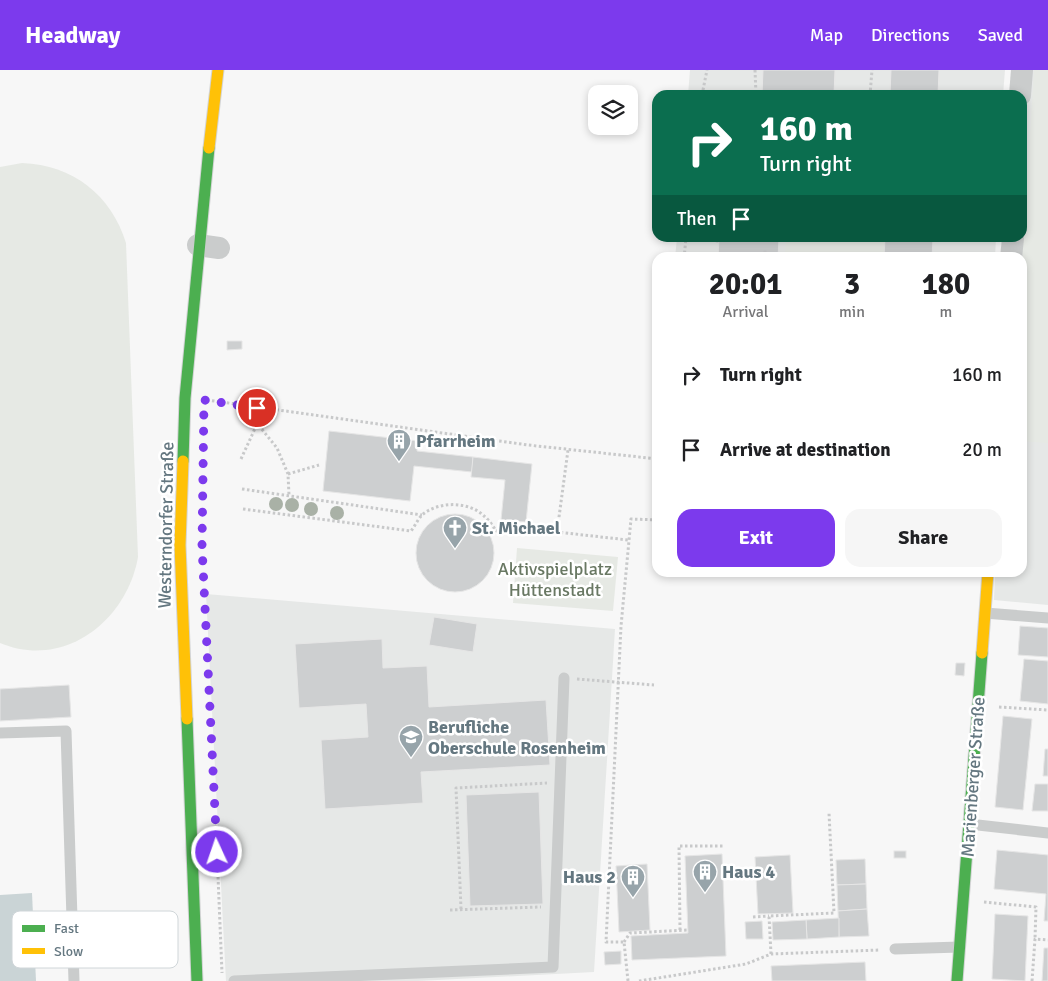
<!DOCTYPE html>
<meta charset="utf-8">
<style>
body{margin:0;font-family:Signika,sans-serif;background:#f6f6f6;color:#202124;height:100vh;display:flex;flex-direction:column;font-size:19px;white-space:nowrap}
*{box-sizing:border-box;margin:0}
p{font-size:16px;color:#757577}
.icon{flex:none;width:28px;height:28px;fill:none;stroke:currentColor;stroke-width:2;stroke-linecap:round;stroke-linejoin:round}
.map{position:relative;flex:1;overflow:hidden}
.side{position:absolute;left:652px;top:182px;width:375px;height:325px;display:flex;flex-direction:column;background:#fff;border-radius:15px;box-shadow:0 2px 8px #0003}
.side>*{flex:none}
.banner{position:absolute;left:652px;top:20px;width:375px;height:152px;border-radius:15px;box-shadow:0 2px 8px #0003;background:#0b6e4f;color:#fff;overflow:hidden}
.fabs{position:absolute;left:588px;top:15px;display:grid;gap:10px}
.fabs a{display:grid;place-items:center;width:50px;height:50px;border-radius:10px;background:#fff;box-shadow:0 2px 8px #0003;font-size:25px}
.pin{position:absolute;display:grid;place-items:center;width:42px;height:42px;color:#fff;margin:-21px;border:2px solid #fff;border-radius:50%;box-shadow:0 1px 5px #0007}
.me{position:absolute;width:55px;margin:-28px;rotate:357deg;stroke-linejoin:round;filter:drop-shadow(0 0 4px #0008)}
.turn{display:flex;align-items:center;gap:18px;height:105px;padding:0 25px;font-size:22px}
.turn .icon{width:65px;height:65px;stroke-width:2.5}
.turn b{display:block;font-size:35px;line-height:42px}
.then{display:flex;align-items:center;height:48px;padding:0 25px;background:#0003;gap:10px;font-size:19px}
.eta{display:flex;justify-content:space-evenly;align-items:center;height:85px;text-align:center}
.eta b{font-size:30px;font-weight:800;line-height:35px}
.cta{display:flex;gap:10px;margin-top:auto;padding:10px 25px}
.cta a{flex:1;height:58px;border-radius:15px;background:#7c3aed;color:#fff;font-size:20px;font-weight:800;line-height:58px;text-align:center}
.cta a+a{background:#f6f6f6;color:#202124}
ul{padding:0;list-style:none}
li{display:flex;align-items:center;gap:15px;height:75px;padding:0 25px}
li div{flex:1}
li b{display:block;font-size:19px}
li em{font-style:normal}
header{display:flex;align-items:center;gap:30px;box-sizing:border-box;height:70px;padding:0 25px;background:#7c3aed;color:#fff}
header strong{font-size:24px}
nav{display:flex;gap:28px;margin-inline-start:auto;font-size:18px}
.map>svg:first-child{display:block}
.built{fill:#e6e8e7}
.green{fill:#e6e9e4}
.water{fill:#cad4d6}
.building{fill:#cdcfd0;stroke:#e6e6e6}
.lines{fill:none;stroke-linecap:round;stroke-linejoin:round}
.fast-casing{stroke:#d3d4d5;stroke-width:13}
.slow-casing{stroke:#d3d4d5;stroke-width:13}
.path{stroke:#c8c9ca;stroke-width:3;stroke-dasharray:2.5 2.5;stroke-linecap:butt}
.lane{stroke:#cacccc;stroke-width:11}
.street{stroke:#cacccc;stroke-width:22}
.fast{stroke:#4caf50;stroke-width:11}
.slow{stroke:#ffc107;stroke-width:11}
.tree{fill:#a9b1a6}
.route{stroke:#7c3aed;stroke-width:9;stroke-dasharray:0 16.2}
.labels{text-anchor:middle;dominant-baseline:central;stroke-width:5;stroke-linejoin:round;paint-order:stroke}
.poi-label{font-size:18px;font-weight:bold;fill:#647780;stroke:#fff;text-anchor:start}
.street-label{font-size:18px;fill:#647780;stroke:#fff}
.park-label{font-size:18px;fill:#697863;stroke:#fff}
.key{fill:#fff;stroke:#d0d6d9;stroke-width:1}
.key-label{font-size:14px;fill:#647780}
</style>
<header>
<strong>Headway</strong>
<nav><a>Map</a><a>Directions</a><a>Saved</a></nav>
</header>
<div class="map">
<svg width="1048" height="911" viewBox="0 0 1048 911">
<rect width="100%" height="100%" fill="#f7f7f7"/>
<!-- built -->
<g class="built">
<path d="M690,0H1005L1003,25H688Z"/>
<path d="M1019,0H1048V535L994,530L995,503L1022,502V25Z"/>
<path d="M677,168H996L995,187L675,188Z"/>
<path d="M206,524L615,559L594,902L418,911H226Z"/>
</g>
<!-- green -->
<g class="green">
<path d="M1034,0H1048V373L1023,371L1022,188Z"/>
<path d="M22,93C73,95 111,125 126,173L138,487C127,550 65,600 0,573V97Z"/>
<path d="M786,168H885L884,187H785Z"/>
<path d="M517,478L618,487L613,541L513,533Z"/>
</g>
<!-- water -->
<path class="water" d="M32,823L36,911H0V825Z"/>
<!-- building -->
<g class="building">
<path d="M763,0H835L834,25H762Z"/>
<path d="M891,0H939L938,25H890Z"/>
<path d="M719,168H779L778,188H718Z"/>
<path d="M885,168H933L932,188H884Z"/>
<path d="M227,271H242V279L227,280Z"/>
<path d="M329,361L418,371L417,381L473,387L472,402L414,396L410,431L323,421Z"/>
<path d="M473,387L532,394L526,452L501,450L505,410L471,407Z"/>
<circle cx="455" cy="483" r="39"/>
<path d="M434,547L477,554L473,582L429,575Z"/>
<path d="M1020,556L1048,558V587L1018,585Z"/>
<path d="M382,569L383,598L427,596L429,637L546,630L550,695L421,702L423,733L325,739L321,670L368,667L366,634L299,638L295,574Z"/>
<path d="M1024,589L1048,591V634L1020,631Z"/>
<path d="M956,593H965L964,606L955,605Z"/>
<path d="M69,615L71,647L0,651V619Z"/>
<path d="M1003,646L1032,649L1023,740L995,737Z"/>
<path d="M1045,679H1048V706H1043Z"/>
<path d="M1035,714H1048V741H1032Z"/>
<path d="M539,722L543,834L470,836L466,725Z"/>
<path d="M997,780L1048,785V851H1044L1046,824L994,819Z"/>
<rect x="894" y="781" width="12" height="7"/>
<path d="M722,784L726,886L632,890L631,866L688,863L685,786Z"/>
<path d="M790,785L793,843L758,844L755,787Z"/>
<path d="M865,789L866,814L837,815L836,790Z"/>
<path d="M647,794L650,860L619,862L616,796Z"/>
<path d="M866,814L867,839L838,841L837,815Z"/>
<path d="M867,839L869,866L839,867L838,841Z"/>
<path d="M995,844L1028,846L1025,911L992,909Z"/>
<path d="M839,848V867L807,869L806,850Z"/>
<path d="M806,850L807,869L773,870L772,852Z"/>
<path d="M762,851L763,869H746L745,852Z"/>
<path d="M1044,878H1048V911H1042Z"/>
<path d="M621,881V894L605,895L604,882Z"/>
<path d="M865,892L866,911H772L771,896Z"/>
</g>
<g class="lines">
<defs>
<g id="fast">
<path d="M183,391L185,328L209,78"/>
<path d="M187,649L197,911"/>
<path d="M957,911L982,583"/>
</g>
<g id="slow">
<path d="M209,78L218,0"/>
<path d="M183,391L180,475L187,649"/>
<path d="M982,583L988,502"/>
</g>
</defs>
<!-- fast casing -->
<use href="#fast" class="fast-casing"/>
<!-- slow casing -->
<use href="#slow" class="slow-casing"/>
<!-- path -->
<g class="path">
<path d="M755,0L756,25"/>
<path d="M702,25L707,0"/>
<path d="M870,25L872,0"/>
<path d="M686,168L719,171"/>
<path d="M684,188L686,168"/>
<path d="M735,188V185"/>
<path d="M765,188V180"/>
<path d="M207,330L528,375L658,389"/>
<path d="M243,336L277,378L288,404L289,425"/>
<path d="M241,389L258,352L271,340"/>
<path d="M288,404L319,395"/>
<path d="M242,419L422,445"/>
<path d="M243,439L411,461C415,456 418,449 422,445C438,431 469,431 484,446C489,450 493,456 496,461L557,462L628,470"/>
<path d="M557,462L568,380"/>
<path d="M577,609L654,615"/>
<path d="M999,637L1048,640"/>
<path d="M217,782L222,903"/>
<path d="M984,832L1036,837L1035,869"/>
<path d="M461,839L456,718L547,713"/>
<path d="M450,840L541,837"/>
<path d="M753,847L769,846"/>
<path d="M680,860L679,776H723"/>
<path d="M624,872L630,863L688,860"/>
<path d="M771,884L769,846L834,843L829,743"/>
<path d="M628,911L624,872H606L621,556L631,449L658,450"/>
<path d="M639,911L746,894L771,884L880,880"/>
<path d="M1032,911L1035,869L1048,870"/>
</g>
<!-- lane -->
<g class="lane">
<path d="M985,543L1048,548"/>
<path d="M0,663L66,661L74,911"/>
<path d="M969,754L1048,763"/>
<path d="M895,879L960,877"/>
<path d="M234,911L553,897L564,608"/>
</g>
<!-- street -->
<g class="street">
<path d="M1020,25L1022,0"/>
<path d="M198,175L219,178"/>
<path d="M1011,188L1013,168"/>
</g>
<!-- fast -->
<use href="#fast" class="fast"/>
<!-- slow -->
<use href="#slow" class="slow"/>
</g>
<!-- trees -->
<g class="tree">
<circle cx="276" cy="434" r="7"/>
<circle cx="292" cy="435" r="7"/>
<circle cx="311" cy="439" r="7"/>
<circle cx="337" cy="443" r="7"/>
</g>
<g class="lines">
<!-- route -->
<path class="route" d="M217,782L202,476L204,330L257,338"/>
</g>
<!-- icons -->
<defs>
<symbol id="building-pin" viewBox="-11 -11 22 30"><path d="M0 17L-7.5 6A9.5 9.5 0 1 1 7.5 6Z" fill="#97a4aa" stroke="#fff"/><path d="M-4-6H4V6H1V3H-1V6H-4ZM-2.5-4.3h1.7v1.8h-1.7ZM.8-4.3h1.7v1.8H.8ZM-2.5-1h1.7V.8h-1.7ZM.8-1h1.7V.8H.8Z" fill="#fff"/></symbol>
<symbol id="church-pin" viewBox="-11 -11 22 30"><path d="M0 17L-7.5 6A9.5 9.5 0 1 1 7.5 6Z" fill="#97a4aa" stroke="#fff"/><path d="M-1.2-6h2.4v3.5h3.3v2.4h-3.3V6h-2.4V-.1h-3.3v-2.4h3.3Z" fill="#fff"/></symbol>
<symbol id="school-pin" viewBox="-11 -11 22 30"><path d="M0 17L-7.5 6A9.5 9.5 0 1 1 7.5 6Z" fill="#97a4aa" stroke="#fff"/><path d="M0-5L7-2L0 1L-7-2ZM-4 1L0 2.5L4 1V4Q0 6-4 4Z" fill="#fff"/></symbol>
</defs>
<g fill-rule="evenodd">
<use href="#building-pin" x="385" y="357" width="28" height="38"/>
<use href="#church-pin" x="441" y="444" width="28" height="38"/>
<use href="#school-pin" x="397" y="653" width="28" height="38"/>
<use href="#building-pin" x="691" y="788" width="28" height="38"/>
<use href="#building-pin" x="619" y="793" width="28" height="38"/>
</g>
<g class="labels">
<!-- poi labels -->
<g class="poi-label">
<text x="416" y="371">Pfarrheim</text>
<text x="472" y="458">St. Michael</text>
<text x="428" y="657">Berufliche<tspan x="428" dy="21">Oberschule Rosenheim</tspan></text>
<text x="722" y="802">Haus 4</text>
<text x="616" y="807" text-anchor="end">Haus 2</text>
</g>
<!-- street labels -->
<g class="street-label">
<text transform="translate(166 455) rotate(-89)">Westerndorfer Straße</text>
<text transform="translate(973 707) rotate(-86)">Marienberger Straße</text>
</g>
<!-- park labels -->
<g class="park-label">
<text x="555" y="499">Aktivspielplatz<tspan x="555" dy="21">Hüttenstadt</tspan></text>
</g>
</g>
<!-- legend -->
<rect x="12" y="841" width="166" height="57" rx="8" class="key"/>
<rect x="22" y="855" width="23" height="7" fill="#4caf50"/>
<rect x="22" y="878" width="23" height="6" fill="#ffc107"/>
<g class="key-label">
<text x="54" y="863">Fast</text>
<text x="54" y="886">Slow</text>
</g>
</svg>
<div class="fabs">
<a><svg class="icon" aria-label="layers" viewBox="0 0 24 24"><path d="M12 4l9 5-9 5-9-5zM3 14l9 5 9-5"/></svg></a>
</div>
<div class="pin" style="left:257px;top:338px;background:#d93025"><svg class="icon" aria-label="arrive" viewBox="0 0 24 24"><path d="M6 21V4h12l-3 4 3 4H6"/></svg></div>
<svg class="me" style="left:217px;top:782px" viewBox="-20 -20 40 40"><circle r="17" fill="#7c3aed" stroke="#fff" stroke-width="3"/><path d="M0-11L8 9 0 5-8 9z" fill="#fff"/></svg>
<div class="banner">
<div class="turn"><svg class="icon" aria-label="right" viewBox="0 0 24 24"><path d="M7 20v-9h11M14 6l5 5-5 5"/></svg><div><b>160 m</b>Turn right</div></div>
<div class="then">Then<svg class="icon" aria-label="arrive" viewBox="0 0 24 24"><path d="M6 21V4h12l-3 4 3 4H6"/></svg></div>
</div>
<section class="side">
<div class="eta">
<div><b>20:01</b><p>Arrival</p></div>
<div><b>3</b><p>min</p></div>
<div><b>180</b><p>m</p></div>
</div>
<ul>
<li><svg class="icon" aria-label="right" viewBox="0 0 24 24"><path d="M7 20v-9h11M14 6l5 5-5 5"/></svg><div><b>Turn right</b></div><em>160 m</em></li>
<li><svg class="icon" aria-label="arrive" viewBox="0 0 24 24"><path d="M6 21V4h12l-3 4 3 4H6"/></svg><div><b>Arrive at destination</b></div><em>20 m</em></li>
</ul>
<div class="cta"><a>Exit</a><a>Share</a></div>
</section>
</div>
